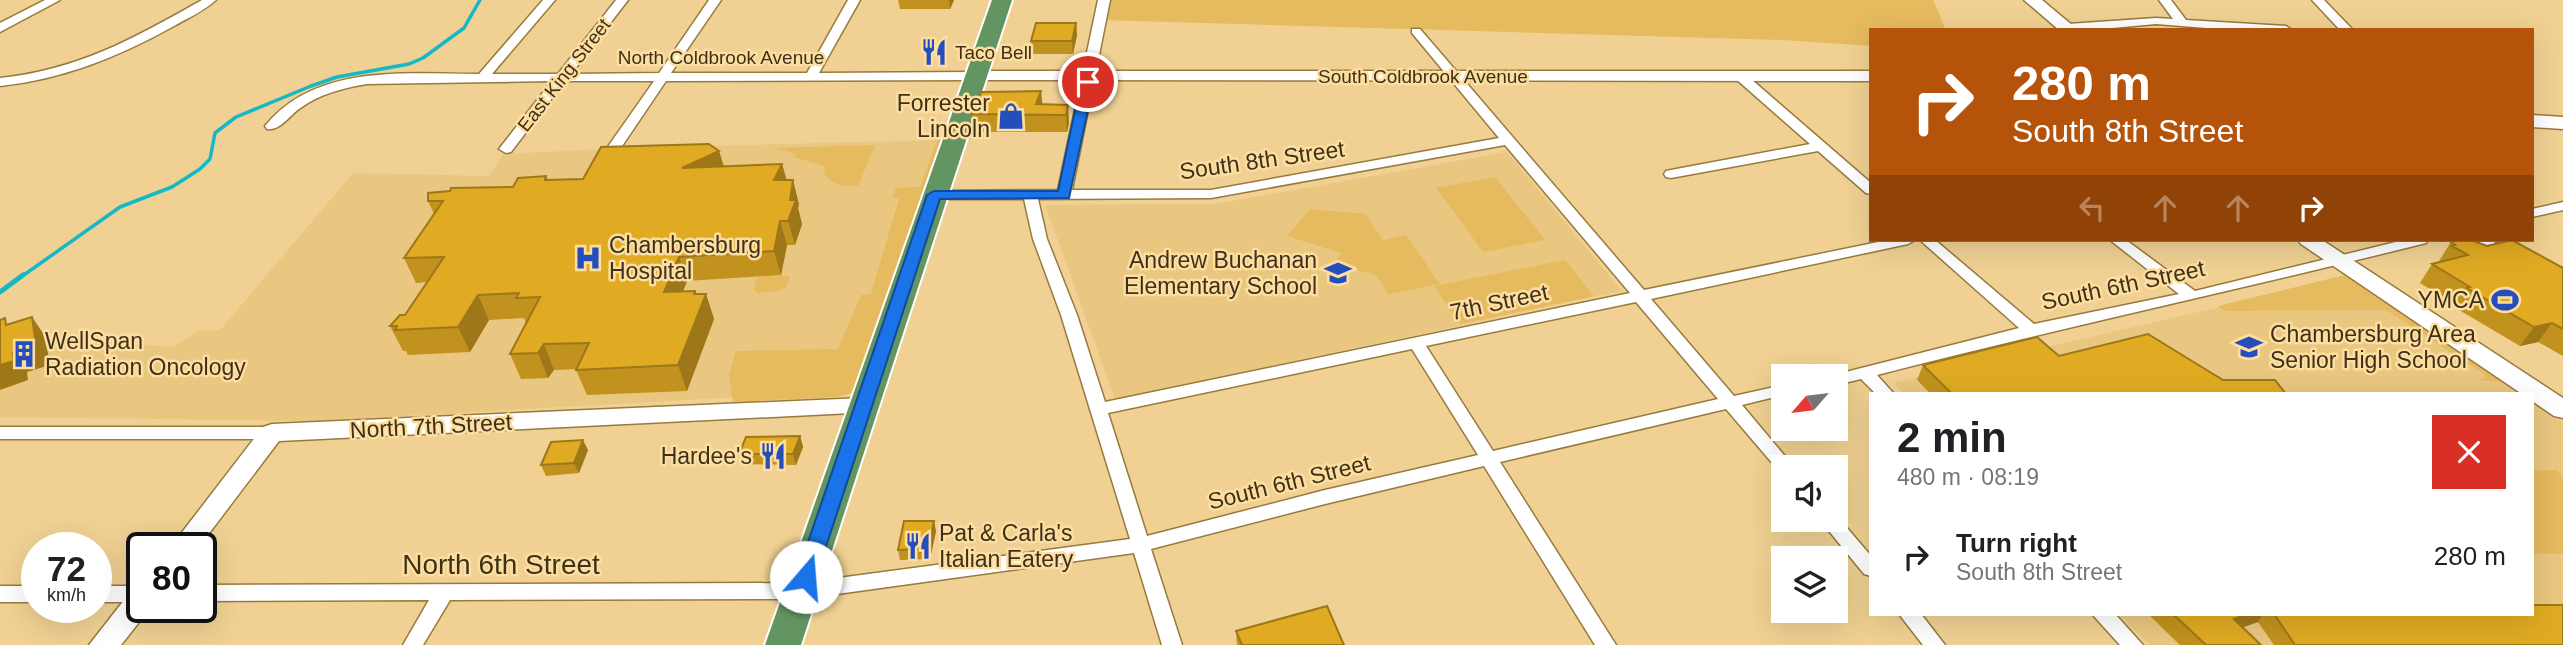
<!DOCTYPE html>
<meta charset="utf-8">
<style>
body{margin:0;font-family:Arial,sans-serif;background:#f6f6f6;color:#202124;height:100vh;display:flex;flex-direction:column;font-size:26px;white-space:nowrap}
*{box-sizing:border-box;margin:0}
p{font-size:23px;color:#757577}
.icon{flex:none;width:38px;height:38px;fill:none;stroke:currentColor;stroke-width:2;stroke-linecap:round;stroke-linejoin:round}
.map{position:relative;flex:1;overflow:hidden}
.details{position:absolute;left:1869px;top:392px;width:665px;height:224px;display:flex;flex-direction:column;background:#fff;border-radius:0px;box-shadow:0 7px 28px #0002}
.details>*{flex:none}
.top-card{position:absolute;left:1869px;top:28px;width:665px;height:214px;border-radius:0px;box-shadow:0 7px 28px #0002;background:#b45309;color:#fff;overflow:hidden}
.needle{width:46px;rotate:242deg}
.fabs{position:absolute;left:1771px;top:364px;display:grid;gap:14px}
.fabs a{display:grid;place-items:center;width:77px;height:77px;border-radius:0px;background:#fff;box-shadow:0 7px 28px #0002;font-size:35px}
.speed{position:absolute;left:21px;top:532px;display:flex;gap:14px;font-size:35px;font-weight:700;text-align:center}
.speed>*{display:grid;place-content:center;width:91px;height:91px;border-radius:50%;background:#fff;box-shadow:0 7px 28px #0002;line-height:1}
.speed small{font-size:18px;font-weight:400}
.speed .limit{border:4px solid #111;border-radius:10px;background:#fff;color:#111}
.pin{position:absolute;display:grid;place-items:center;width:60px;height:60px;color:#fff;margin:-30px;border:4px solid #fff;border-radius:50%;box-shadow:0 2px 7px #0007}
.me{position:absolute;width:77px;margin:-38px;rotate:18deg;stroke-linejoin:round;filter:drop-shadow(0 0 5px #0008)}
.turn{display:flex;align-items:center;gap:24px;height:147px;padding:0 28px;font-size:32px}
.turn .icon{width:91px;height:91px;stroke-width:2.5}
.turn b{display:block;font-size:49px;line-height:60px}
.lanes{display:flex;align-items:center;height:66px;padding:0 28px;background:#0003;justify-content:center;gap:35px;direction:ltr}
.lanes .off{opacity:.35}
.round{display:grid;place-items:center;flex:none;width:74px;height:74px;border-radius:0px;background:#f6f6f6}
.head{display:flex;align-items:center;justify-content:space-between;height:119px;padding:0 28px}
h1{font-size:42px;font-weight:700;line-height:52px}
ul{padding:0;list-style:none}
li{display:flex;align-items:center;gap:21px;height:91px;padding:0 28px}
li div{flex:1}
li b{display:block;font-size:26px}
li em{font-style:normal}
.map>svg:first-child{display:block}
.built{fill:#eac781}
.green{fill:#e6ba5e}
.lines{fill:none;stroke-linecap:round;stroke-linejoin:round}
.stream-far1{stroke:#13b9c6;stroke-width:3.5}
.stream{stroke:#13b9c6;stroke-width:5}
.street-casing{stroke:#977a3e;stroke-width:3}
.secondary-casing{stroke:#977a3e;stroke-width:3}
.highway-casing{stroke:#fff;stroke-width:4}
.street{fill:#fff;fill-rule:evenodd}
.secondary{fill:#fff;fill-rule:evenodd}
.highway{fill:#629562;fill-rule:evenodd}
.wall{fill:#c1921d}
.shaded-wall{fill:#9d7718}
.building{fill:#e0aa22;stroke:#9d7718;stroke-width:2}
.route{fill:#1a73e8;stroke:#114b97;stroke-width:2}
.labels{text-anchor:middle;dominant-baseline:central;stroke-width:5;stroke-linejoin:round;paint-order:stroke}
.far-poi-label{font-size:19px;fill:#3d3118;stroke:#fedea0;text-anchor:start}
.far-street-label{font-size:19px;fill:#3d3118;stroke:#fedea0}
.poi-label{font-size:23px;fill:#3d3118;stroke:#fedea0;text-anchor:end}
.street-label{font-size:23px;fill:#3d3118;stroke:#fedea0}
.near-street-label{font-size:28px;fill:#3d3118;stroke:#fedea0}
</style>
<div class="map">
<svg width="2563" height="645" viewBox="0 0 2563 645">
<rect width="100%" height="100%" fill="#f0d193"/>
<!-- built -->
<g class="built">
<path d="M937,140L849,391L311,421L0,417V333L173,347L199,331L220,330L353,173L489,176L503,154L623,148Z"/>
<path d="M1507,152L1622,291L1115,399L1045,205L1215,204Z"/>
<path d="M2344,278L2520,394H1904L1894,383Z"/>
<path d="M2532,402L2563,422V645H2149L2119,614H2532Z"/>
</g>
<!-- green -->
<g class="green">
<path d="M1106,0H1933L1946,30H1871V46L1783,40L1102,20Z"/>
<path d="M937,140H942L857,386L852,393L836,397L733,402L729,375L736,351L838,349L861,295L871,294L899,199L892,198L896,188L920,187Z"/>
<path d="M875,145L858,186C843,186 834,186 824,174L825,166L793,157L797,154L774,148Z"/>
<path d="M1495,177L1545,240L1483,252L1436,188Z"/>
<path d="M1310,209L1365,214L1383,240L1406,235L1440,284L1388,294L1376,275L1333,264L1341,253L1287,236Z"/>
<path d="M1565,260L1594,296L1460,324L1434,286Z"/>
<path d="M781,275L790,277L786,287L779,291L758,293L754,289L756,280L760,276Z"/>
<path d="M2345,275L2501,379L2503,382L2479,380L2486,377L2484,374L2386,310L2225,311L2218,306Z"/>
<path d="M2532,470H2557L2563,477V554H2532Z"/>
</g>
<g class="lines">
<!-- stream-far1 -->
<path class="stream-far1" d="M21,277L120,207L172,187L200,169L210,159L215,133L236,117L311,86L337,77L409,64L423,58L464,28L480,0"/>
<!-- stream -->
<path class="stream" d="M0,292L23,275"/>
<defs>
<g id="street">
<path d="M45,0H60L0,32V23Z"/>
<path d="M202,0H216C204,11 188,18 174,26C118,57 64,79 0,86V78C78,70 135,38 202,0Z"/>
<path d="M543,0H555L492,74H558L616,0H628L571,74L659,73L709,0H721L671,73H807L848,0H860L819,73L974,72L980,76L974,80L666,81L612,161L607,162L600,158L654,81H565L511,152L506,153L499,149L552,81L367,84C343,88 319,94 299,109C289,116 280,131 267,129L265,126C316,63 408,74 479,74Z"/>
<path d="M1098,0H1110L1072,190H1211L1499,138L1412,33V29H1420L1644,290L1888,240H1915L1908,244L1651,299L1734,396L1783,385V395L1742,405L1794,467H1783V473L1779,471L1726,409L1500,462L1616,645H1595L1484,466L1325,504L1151,549L1182,645H1162L1134,553L801,599L450,600L423,645H403L429,600L201,601V585L801,583L1130,539L1061,315L1033,239L1024,199H934L927,195L934,191L1058,190ZM1505,145L1630,293L1105,402L1077,315L1047,239L1038,199L1211,198ZM1636,302L1718,399L1493,451L1426,346ZM1412,349L1478,455L1325,490L1147,536L1108,413Z"/>
<path d="M2159,0H2171L2186,20L2286,26L2292,30H2232L2156,24L2090,30L2062,28L2068,24L2156,18L2173,19Z"/>
<path d="M2312,0H2324L2353,30H2340Z"/>
<path d="M1740,72L1744,73L1871,183V194L1866,193L1818,151L1671,178L1666,177L1664,174L1666,171L1671,170L1810,144L1736,79L1734,76Z"/>
<path d="M2563,202V210L2532,217V209Z"/>
<path d="M1920,240H1935L2034,324L2179,294L2110,240H2126L2195,291L2404,240H2428L2426,243C2243,289 2059,328 1877,375L1894,394H1876L1861,379L1836,385V376H1830L2019,328Z"/>
<path d="M2474,240H2491L2516,257L2509,261L2504,260Z"/>
<path d="M0,427H272L278,429L281,433L278,437L272,439H0Z"/>
<path d="M1836,515L1871,556V576L1864,574L1820,520H1836Z"/>
<rect x="0" y="586" width="37" height="16"/>
<rect x="96" y="586" width="46" height="16"/>
<path d="M1899,614H1921L1945,645H1923Z"/>
<path d="M2092,614H2115L2143,645H2120Z"/>
</g>
<g id="secondary">
<path d="M2024,0H2042L2078,30H2059Z"/>
<path d="M974,71H1871V81L968,80L965,76Z"/>
<path d="M2532,115L2563,117V129L2532,127Z"/>
<path d="M2298,240H2322L2563,398V418L2554,416L2532,401V394H2522L2301,244Z"/>
<path d="M863,398L872,400L875,406L872,412L279,441L198,548H170L263,427L272,424Z"/>
<path d="M142,587V607H151L121,645H89L132,590Z"/>
</g>
<path id="highway" d="M992,0H1012L801,645H765Z"/>
</defs>
<!-- street casing -->
<use href="#street" class="street-casing"/>
<!-- secondary casing -->
<use href="#secondary" class="secondary-casing"/>
<!-- highway casing -->
<use href="#highway" class="highway-casing"/>
<!-- street -->
<use href="#street" class="street"/>
<!-- secondary -->
<use href="#secondary" class="secondary"/>
<!-- highway -->
<use href="#highway" class="highway"/>
</g>
<!-- wall -->
<g class="wall">
<path d="M898,0H954L950,9H900Z"/>
<path d="M1076,23L1077,35L1073,54H1032L1031,41Z"/>
<path d="M1043,105H1068L1069,123L1067,132H975L972,114Z"/>
<path d="M719,151L724,166L782,164L787,180L799,204L798,208L802,224L795,245H787L781,275L687,281L683,291H695L697,294H706L714,319L687,391L587,395L576,370L577,369L554,370L548,378L521,379L510,354L526,323L524,318L489,320L470,352L408,355L406,351H403L390,326L405,315L427,282L416,283L404,258L434,214L428,201L513,187L546,176L548,180L583,179Z"/>
<path d="M2451,242L2487,246L2563,268V356L2538,342L2520,346L2454,307L2456,305L2420,283L2432,264L2440,262L2439,261Z"/>
<path d="M2059,356L2223,380L2286,394H1931L1917,380L1923,365Z"/>
<path d="M800,436L803,447L796,465L743,464L739,454Z"/>
<path d="M588,450L579,473L546,476L541,465Z"/>
<path d="M936,531L930,559L900,560L898,550Z"/>
<path d="M2148,614H2532L2563,645H2274L2258,622L2243,627L2261,645H2180Z"/>
<path d="M1236,631L1344,645H1237Z"/>
</g>
<!-- shaded-wall -->
<g class="shaded-wall">
<path d="M949,0H954L950,9Z"/>
<path d="M1076,23L1077,35L1073,54L1072,41Z"/>
<path d="M1041,91L1043,109L1036,104Z"/>
<path d="M1068,105L1069,123L1067,132L1066,115Z"/>
<path d="M719,151L726,174L682,168Z"/>
<path d="M782,164L788,187L774,180Z"/>
<path d="M793,180L799,204L798,208L802,224L795,245L788,221Z"/>
<path d="M780,221L787,245L781,275L774,251Z"/>
<path d="M679,257L687,281L673,317L664,292Z"/>
<path d="M695,291L701,307L706,294L714,319L687,391L678,365Z"/>
<path d="M478,295L489,320L470,352L458,327Z"/>
<path d="M32,317L45,336L50,365L27,372L28,380L0,390V365Z"/>
<path d="M2552,323L2538,342L2520,346L2534,327Z"/>
<path d="M544,344L554,370L548,378L538,353Z"/>
<path d="M800,436L803,447L796,465L793,454Z"/>
<path d="M583,440L588,450L579,473L574,463Z"/>
<path d="M934,521L936,531L930,559L928,549Z"/>
<path d="M2247,614H2263L2258,622L2224,634L2234,619Z"/>
</g>
<!-- building -->
<g class="building">
<path d="M1036,23H1076L1072,41H1031Z"/>
<path d="M1041,91L1036,104L1068,105L1066,115L972,114L981,92Z"/>
<path d="M709,144L719,151L682,168L782,164L774,180H793L790,200H796L788,221H780L774,251L679,257L664,292L695,291L694,294H706L678,365L576,370L589,343L544,344L538,353L510,354L540,297L516,298L519,293L478,295L458,327L395,330L397,326H390L400,315H405L444,257L404,258L443,201H428V193L450,191L451,188L513,187L518,178L546,176L545,180L583,179L601,147Z"/>
<path d="M2459,240H2471L2487,246L2512,240L2563,268V329L2552,323L2534,327L2467,288L2470,287L2432,264L2468,255L2452,246L2455,245L2451,242Z"/>
<path d="M32,317L36,345L13,353L14,361L0,365V320L5,318L6,325Z"/>
<path d="M2148,334L2223,380H2275L2286,394H1952L1923,365L2037,337L2059,356Z"/>
<path d="M800,436L793,454H739L746,437Z"/>
<path d="M583,440L574,463L541,465L551,442Z"/>
<path d="M904,521H934L928,549L898,550Z"/>
<path d="M2532,605H2563V645H2295L2274,614H2532Z"/>
<path d="M1327,606L1344,645H1242L1236,631Z"/>
<path d="M2173,614H2247L2234,619L2261,645H2206Z"/>
</g>
<!-- route -->
<path class="route" d="M1088,78L1094,82L1069,198L940,199L816,577L813,582L806,585L799,582L796,577L927,195L934,191H1058L1081,82Z"/>
<!-- icons -->
<defs>
<symbol id="restaurant-bare" viewBox="-9 -9 18 18"><path d="M-5-6h1v4h1v-4h1v4h1v-4h1v5L-1.5 .5V6h-2V.5L-5-1ZM5-6V6H3V1.5H1.5Q1.5-4 5-6Z" fill="#244ebc" stroke="#fedea0" stroke-width="2.5" paint-order="stroke"/></symbol>
<symbol id="shop-bare" viewBox="-9 -9 18 18"><path d="M-5-2.5h2.3a2.7 3.5 0 0 1 5.4 0H5L5.5 6h-11ZM-1.5-2.5h3a1.5 2.3 0 0 0-3 0Z" fill="#244ebc" stroke="#fedea0" stroke-width="2.5" paint-order="stroke"/></symbol>
<symbol id="hospital-bare" viewBox="-9 -9 18 18"><path d="M-5-5h3v3.5h4V-5h3V5h-3V1.5h-4V5h-3Z" fill="#244ebc" stroke="#fedea0" stroke-width="2.5" paint-order="stroke"/></symbol>
<symbol id="school-bare" viewBox="-9 -9 18 18"><path d="M0-5L7-2L0 1L-7-2ZM-4 1L0 2.5L4 1V4Q0 6-4 4Z" fill="#244ebc" stroke="#fedea0" stroke-width="2.5" paint-order="stroke"/></symbol>
<symbol id="stadium-bare" viewBox="-9 -9 18 18"><path d="M0-5a6.5 5 0 1 0 0 10a6.5 5 0 1 0 0-10ZM-3.5-1.8h7v3.6h-7Z" fill="#244ebc" stroke="#fedea0" stroke-width="2.5" paint-order="stroke"/></symbol>
<symbol id="building-bare" viewBox="-9 -9 18 18"><path d="M-4-6H4V6H1V3H-1V6H-4ZM-2.5-4.3h1.7v1.8h-1.7ZM.8-4.3h1.7v1.8H.8ZM-2.5-1h1.7V.8h-1.7ZM.8-1h1.7V.8H.8Z" fill="#244ebc" stroke="#fedea0" stroke-width="2.5" paint-order="stroke"/></symbol>
</defs>
<g fill-rule="evenodd">
<use href="#restaurant-bare" x="915" y="33" width="38" height="38"/>
<use href="#shop-bare" x="992" y="97" width="38" height="38"/>
<use href="#hospital-bare" x="569" y="239" width="38" height="38"/>
<use href="#school-bare" x="1319" y="254" width="38" height="38"/>
<use href="#stadium-bare" x="2486" y="281" width="38" height="38"/>
<use href="#school-bare" x="2230" y="328" width="38" height="38"/>
<use href="#building-bare" x="5" y="335" width="38" height="38"/>
<use href="#restaurant-bare" x="754" y="437" width="38" height="38"/>
<use href="#restaurant-bare" x="899" y="527" width="38" height="38"/>
</g>
<g class="labels">
<!-- far-poi labels -->
<g class="far-poi-label">
<text x="955" y="52">Taco Bell</text>
</g>
<!-- far-street labels -->
<g class="far-street-label">
<text x="721" y="57">North Coldbrook Avenue</text>
<text transform="translate(564 75) rotate(-52)">East King Street</text>
<text x="1423" y="76">South Coldbrook Avenue</text>
</g>
<!-- poi labels -->
<g class="poi-label">
<text x="990" y="103">Forrester<tspan x="990" dy="26">Lincoln</tspan></text>
<text x="609" y="245" text-anchor="start">Chambersburg<tspan x="609" dy="26">Hospital</tspan></text>
<text x="1317" y="260">Andrew Buchanan<tspan x="1317" dy="26">Elementary School</tspan></text>
<text x="2484" y="300">YMCA</text>
<text x="2270" y="334" text-anchor="start">Chambersburg Area<tspan x="2270" dy="26">Senior High School</tspan></text>
<text x="45" y="341" text-anchor="start">WellSpan<tspan x="45" dy="26">Radiation Oncology</tspan></text>
<text x="752" y="456">Hardee's</text>
<text x="939" y="533" text-anchor="start">Pat &amp; Carla's<tspan x="939" dy="26">Italian Eatery</tspan></text>
</g>
<!-- street labels -->
<g class="street-label">
<text transform="translate(1262 160) rotate(-8)">South 8th Street</text>
<text transform="translate(2123 285) rotate(-12)">South 6th Street</text>
<text transform="translate(1499 302) rotate(-12)">7th Street</text>
<text transform="translate(431 426) rotate(-3)">North 7th Street</text>
<text transform="translate(1289 482) rotate(-14)">South 6th Street</text>
</g>
<!-- near-street labels -->
<g class="near-street-label">
<text x="501" y="564">North 6th Street</text>
</g>
</g>
</svg>
<div class="fabs">
<a><svg class="needle" viewBox="-14 -14 28 28"><path d="M0-13l5 13h-10z" fill="#e53935"/><path d="M0 13l5-13h-10z" fill="#757577"/></svg></a>
<a><svg class="icon" aria-label="sound" viewBox="0 0 24 24"><path d="M4 9h4l5-4v14l-5-4H4zM17 9q2 3 0 6"/></svg></a>
<a><svg class="icon" aria-label="layers" viewBox="0 0 24 24"><path d="M12 4l9 5-9 5-9-5zM3 14l9 5 9-5"/></svg></a>
</div>
<div class="speed"><div>72<small>km/h</small></div><div class="limit">80</div></div>
<div class="pin" style="left:1088px;top:82px;background:#d93025"><svg class="icon" aria-label="arrive" viewBox="0 0 24 24"><path d="M6 21V4h12l-3 4 3 4H6"/></svg></div>
<svg class="me" style="left:806px;top:577px" viewBox="-20 -20 40 40"><circle r="19" fill="#fff"/><path d="M0-13L10 11 0 6-10 11z" fill="#1a73e8"/></svg>
<div class="top-card">
<div class="turn"><svg class="icon" aria-label="right" viewBox="0 0 24 24"><path d="M7 20v-9h11M14 6l5 5-5 5"/></svg><div><b>280 m</b>South 8th Street</div></div>
<div class="lanes"><svg class="icon off" aria-label="left" viewBox="0 0 24 24"><path d="M17 20v-9H6M10 6l-5 5 5 5"/></svg><svg class="icon off" aria-label="ahead" viewBox="0 0 24 24"><path d="M12 20V5M6 11l6-6 6 6"/></svg><svg class="icon off" aria-label="ahead" viewBox="0 0 24 24"><path d="M12 20V5M6 11l6-6 6 6"/></svg><svg class="icon" aria-label="right" viewBox="0 0 24 24"><path d="M7 20v-9h11M14 6l5 5-5 5"/></svg></div>
</div>
<section class="details">
<div class="head"><div><h1>2 min</h1><p>480 m · 08:19</p></div><a class="round" style="background:#d93025;color:#fff"><svg class="icon" aria-label="close" viewBox="0 0 24 24"><path d="M6 6l12 12M18 6L6 18"/></svg></a></div>
<ul>
<li><svg class="icon" aria-label="right" viewBox="0 0 24 24"><path d="M7 20v-9h11M14 6l5 5-5 5"/></svg><div><b>Turn right</b><p>South 8th Street</p></div><em>280 m</em></li>
</ul>
</section>
</div>
